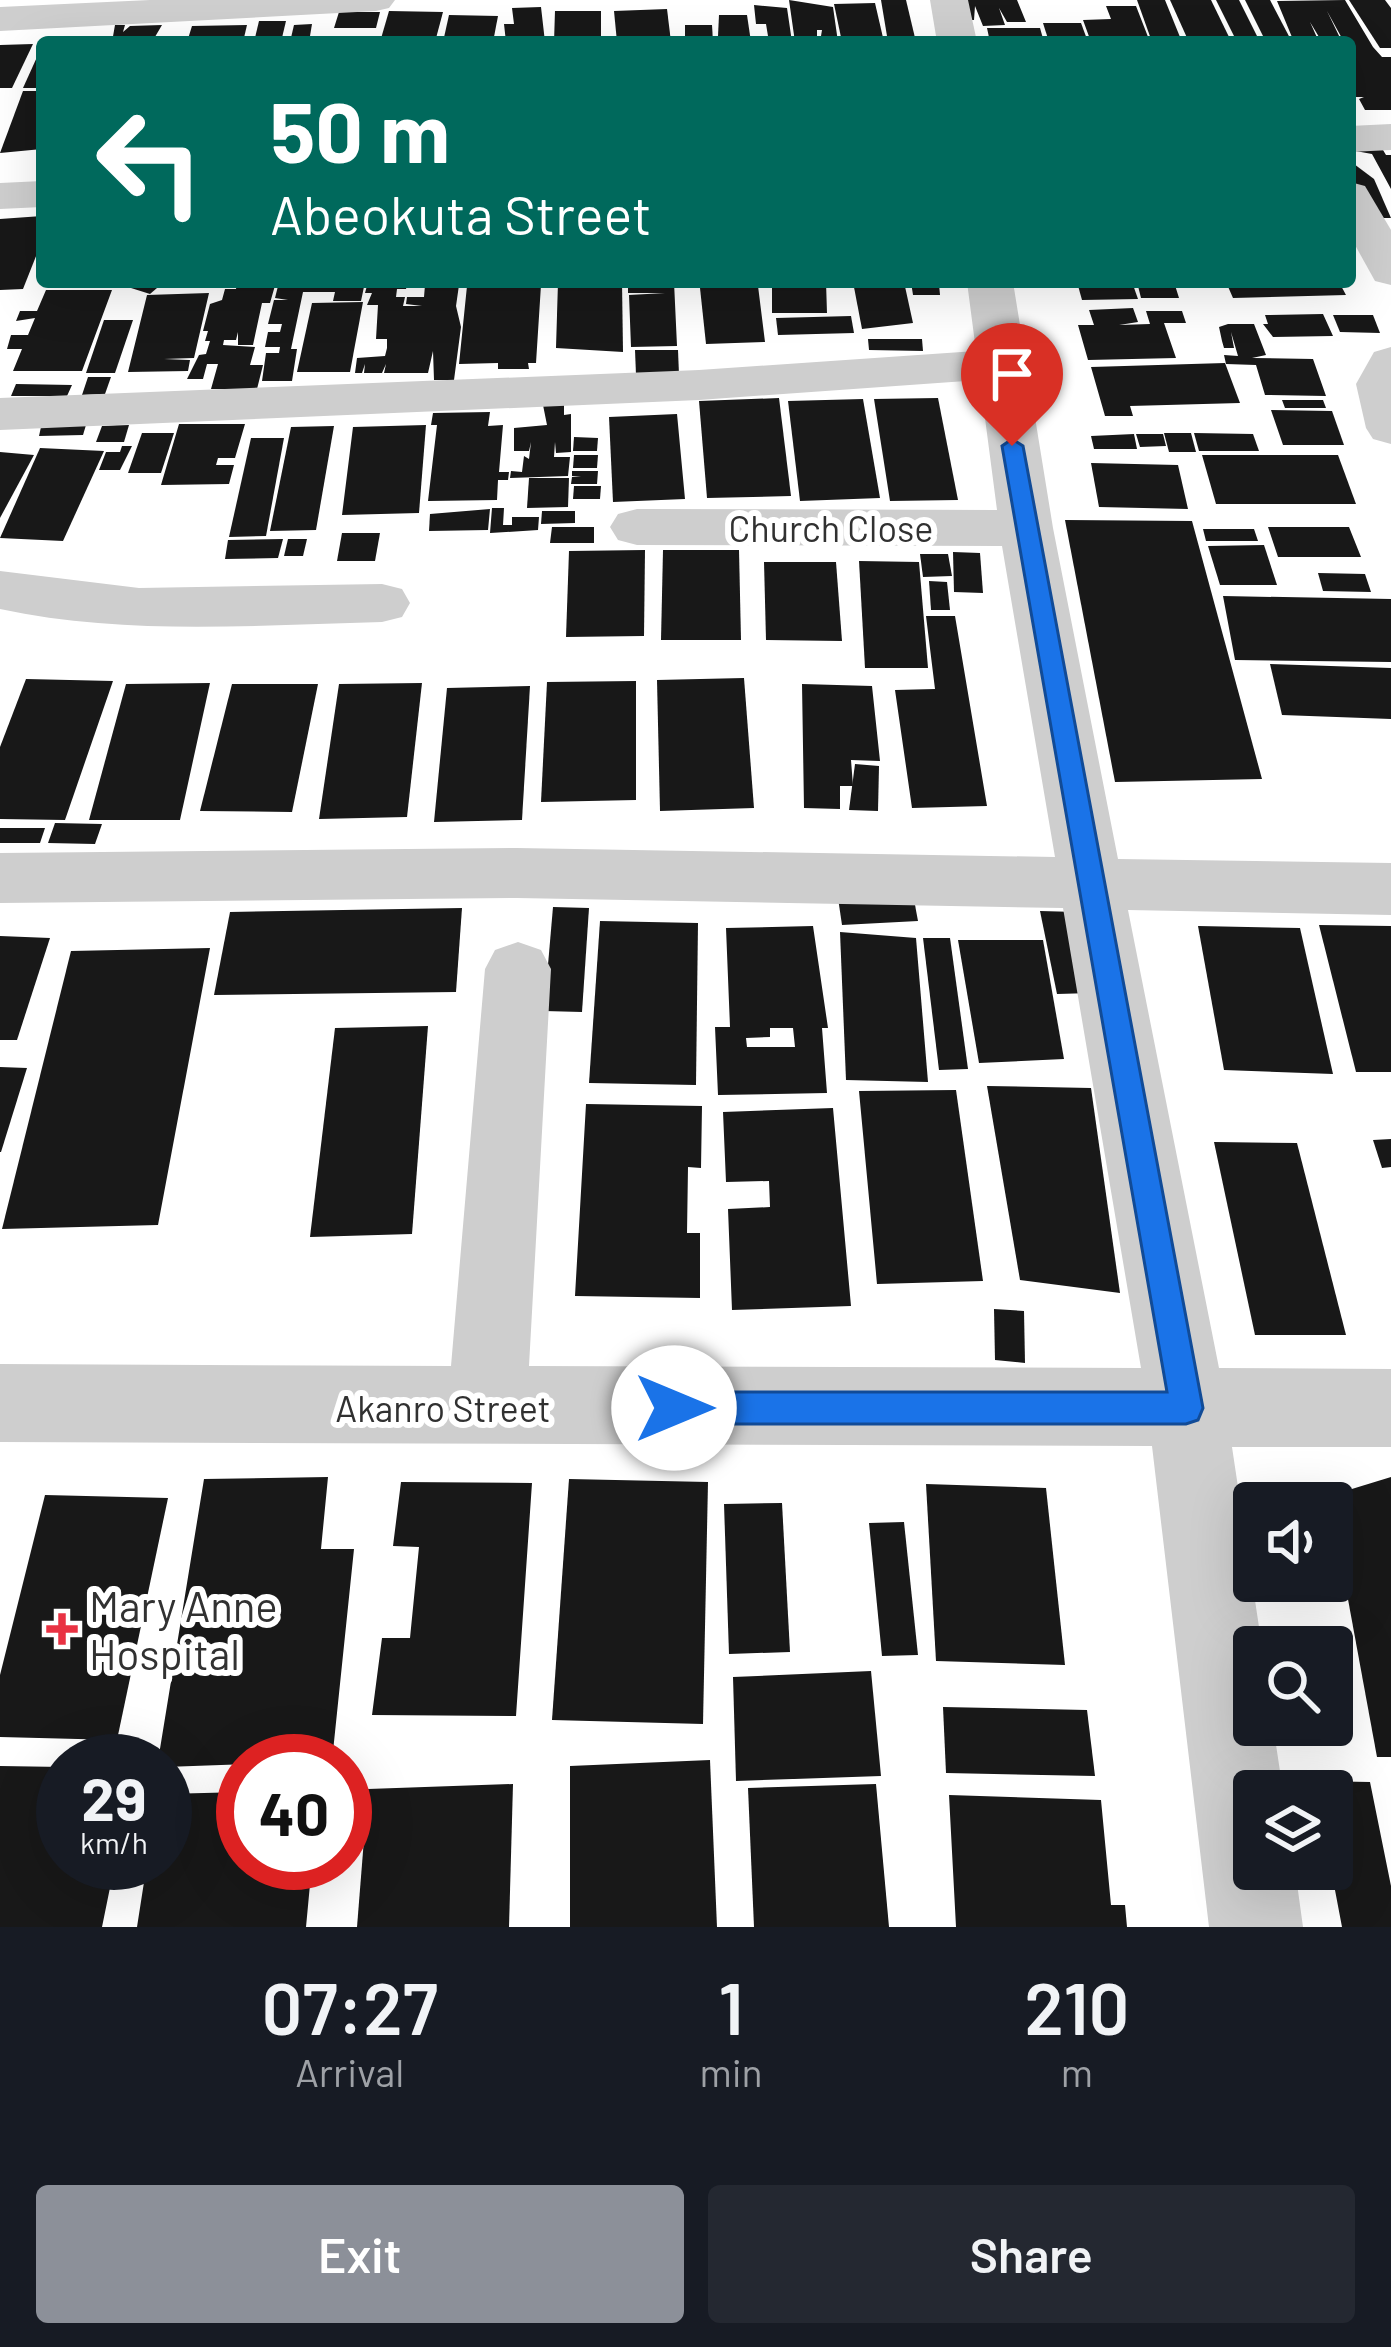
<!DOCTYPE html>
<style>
body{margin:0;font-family:Barlow,sans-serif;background:#242831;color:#f1f3f6;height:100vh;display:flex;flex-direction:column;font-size:45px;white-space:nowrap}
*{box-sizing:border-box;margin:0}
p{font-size:39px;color:#9ea1a6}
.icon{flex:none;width:66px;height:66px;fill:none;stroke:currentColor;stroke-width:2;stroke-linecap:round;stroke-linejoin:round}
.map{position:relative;height:1927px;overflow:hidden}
.panel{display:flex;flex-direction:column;background:#171b24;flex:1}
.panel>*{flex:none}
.hud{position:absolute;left:36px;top:36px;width:1320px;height:252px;border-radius:12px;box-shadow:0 12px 48px #0002;background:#00695c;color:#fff;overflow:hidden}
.buttons{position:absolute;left:1233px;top:1482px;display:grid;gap:24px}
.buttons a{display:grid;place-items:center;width:120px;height:120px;border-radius:12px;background:#171b24;box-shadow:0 12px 48px #0002;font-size:60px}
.speed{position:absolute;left:36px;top:1734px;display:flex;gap:24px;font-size:60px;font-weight:700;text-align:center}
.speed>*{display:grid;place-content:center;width:156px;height:156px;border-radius:50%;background:#171b24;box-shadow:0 12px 48px #0002;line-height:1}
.speed small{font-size:30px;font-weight:400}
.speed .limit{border:18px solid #d22;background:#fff;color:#111}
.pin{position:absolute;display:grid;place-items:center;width:102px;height:102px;color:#fff;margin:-123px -51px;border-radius:50% 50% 50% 0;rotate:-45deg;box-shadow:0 0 12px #0007}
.pin .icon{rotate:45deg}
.me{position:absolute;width:132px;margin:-66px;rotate:90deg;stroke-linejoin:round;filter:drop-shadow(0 0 9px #0008)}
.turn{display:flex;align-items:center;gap:42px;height:252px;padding:0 36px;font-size:54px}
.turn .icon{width:156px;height:156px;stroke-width:2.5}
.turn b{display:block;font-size:84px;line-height:102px}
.eta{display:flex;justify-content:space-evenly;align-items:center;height:204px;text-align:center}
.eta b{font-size:72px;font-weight:600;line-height:84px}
.action{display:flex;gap:24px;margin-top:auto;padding:24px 36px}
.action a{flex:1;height:138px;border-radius:12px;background:#8c9099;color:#fff;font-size:48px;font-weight:600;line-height:138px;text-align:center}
.action a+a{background:#242831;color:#f1f3f6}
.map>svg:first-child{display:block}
.building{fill:#181818;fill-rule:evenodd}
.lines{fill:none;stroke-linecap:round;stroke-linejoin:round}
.minor{fill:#cecece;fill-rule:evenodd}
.route{fill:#1a73e8;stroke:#114b97;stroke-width:3}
.poi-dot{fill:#e93243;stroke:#fff;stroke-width:4.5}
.labels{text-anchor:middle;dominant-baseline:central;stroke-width:12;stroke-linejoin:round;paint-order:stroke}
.street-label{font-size:36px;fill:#313131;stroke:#fff}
.near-poi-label{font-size:42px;fill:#313131;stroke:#fff;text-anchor:start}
</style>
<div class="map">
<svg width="1391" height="1927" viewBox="0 0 1391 1927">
<rect width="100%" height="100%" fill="#fff"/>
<!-- building -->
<g class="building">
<path d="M789,0L833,7L838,42H820L822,30H817V42H795Z"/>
<path d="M881,0H906L916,42H888Z"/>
<path d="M963,0H1017L1026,22H1007L999,8L1005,25L983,26L975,6L974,20H956Z"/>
<path d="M1137,0H1165L1182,42H1152Z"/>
<path d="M1170,0H1211L1230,39L1188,40Z"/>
<path d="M1216,0H1239L1260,42H1237Z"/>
<path d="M1245,0H1270L1292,42H1266Z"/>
<path d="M1345,0L1373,47L1382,57H1391V110H1365L1359,99L1364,97H1350V42H1344L1327,11L1342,42H1322L1310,22L1319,42H1294L1277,1Z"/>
<path d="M1349,0H1385L1391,8V48H1380Z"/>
<path d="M875,3L884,42H842L834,4Z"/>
<path d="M754,5L787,8L792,42H769L766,24H756Z"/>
<path d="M1106,6H1136L1150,42H1091L1083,20L1111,19Z"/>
<path d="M541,7L545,42H506L504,24H514L512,8Z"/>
<path d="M667,9L671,42H617L614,11Z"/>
<path d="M389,11L443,12L435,42H380Z"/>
<path d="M555,11H601V42H554Z"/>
<path d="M339,12H380L376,28H334Z"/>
<path d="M449,15L498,16L493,42H443Z"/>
<path d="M719,15H747L751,42L718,36Z"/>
<path d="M259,21H286L281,42H254Z"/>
<path d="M1043,23H1081L1088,42H1049Z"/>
<path d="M312,24L309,42H290L294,25Z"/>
<path d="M115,25H125L123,32L130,26L162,25L152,42H112Z"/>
<path d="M247,25L243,42H187L192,26Z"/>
<path d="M685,25H712L713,42H685Z"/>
<path d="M987,28H1040L1044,42H990Z"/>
<path d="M33,44L12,88H0V45Z"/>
<path d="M42,46V88H23Z"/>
<path d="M23,91H42V149L0,153Z"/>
<path d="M1380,145L1386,155H1391V189L1372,154L1350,150V146Z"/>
<path d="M1350,161L1374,179L1391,218H1368L1350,177Z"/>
<path d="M42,216V241L23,289L0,290V219Z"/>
<path d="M112,282H164L150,294Z"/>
<path d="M260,282H276L270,303H262L253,345H238V332L236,340H224L223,345L255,347L250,365H263L257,389H211L218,364H207L203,379H187L199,355L206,354L210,341H205L208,331H203L210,304L222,300L225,289H236L237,283L249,288L258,287Z"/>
<path d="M279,282H365L361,301H333L335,292H303L291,349H297L292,381H262L266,353H279L280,347H265L268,332H280L282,324H268L274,300H288L275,298Z"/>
<path d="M368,282H408L406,289H397L396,297H405L403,306H422L406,304L407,297H424L425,285H459L456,306L461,327L454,380H434L433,351L428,373H384L386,364L382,373H364L365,364L362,373H355L357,358L385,356L387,348V339H376L378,305H367L372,293H365Z"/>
<path d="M558,282H622L623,352L556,348Z"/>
<path d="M628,282H674L677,346L631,347L629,295L665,293H628Z"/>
<path d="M772,282H826L827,313H772Z"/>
<path d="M853,282H904L913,323L862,329Z"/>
<path d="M911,282L939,284L940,295H913Z"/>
<path d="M1077,282H1132L1138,299L1082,300Z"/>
<path d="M1137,282H1174L1179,298H1141Z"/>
<path d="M1226,282H1339L1346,295L1233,298Z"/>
<path d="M541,285L536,363H528L529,369H498V363L459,364L467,286Z"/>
<path d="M758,286L765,342L706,344L700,288Z"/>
<path d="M46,290H112L82,371H13L22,349H7L11,335H28L35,318L16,321L20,311H37Z"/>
<path d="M209,293L194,358L164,359L190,360L188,371L128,372L147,295Z"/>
<path d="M363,302L350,372H297L312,303Z"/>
<path d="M1133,308L1138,322L1119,325L1150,324L1146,311H1182L1186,323H1164L1176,358L1088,360L1078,325H1094L1089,310Z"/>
<path d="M1323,314L1333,336L1273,337L1263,324H1268L1265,315Z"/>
<path d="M1333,315H1373L1380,333L1340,332Z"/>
<path d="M851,316L854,333L778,335L776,318Z"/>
<path d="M104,320H133L115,373H86Z"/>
<path d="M1228,324H1254L1266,355L1252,358L1313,359L1326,396L1265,395L1256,365L1226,364L1224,355L1238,356L1231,332L1234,348H1224L1222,341L1219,327Z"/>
<path d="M868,339H922L923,351L869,350Z"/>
<path d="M635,350H678L679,375H636Z"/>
<path d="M1225,363L1240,403L1130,406L1133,416H1105L1091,367Z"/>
<path d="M88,377H111L105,394L82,395Z"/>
<path d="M16,384L72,385L67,396H11Z"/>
<path d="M779,398L791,496L707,498L699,401Z"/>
<path d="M938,398L958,500L890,501L874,399Z"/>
<path d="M863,399L880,498L800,501L788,401Z"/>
<path d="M1282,400H1323L1326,408H1285Z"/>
<path d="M564,404V415L571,414V452L556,453L555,442L554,457H570L568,476L510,478L511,471L522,472L524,456L529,459L531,442L529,451H514V428L547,425L543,405Z"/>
<path d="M1271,410L1332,411L1344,445H1283Z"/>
<path d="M490,412L488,426L503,425L499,472H509L508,480H498L497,500L428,501L437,425H431L433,413Z"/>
<path d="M677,414L685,499L613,502L609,417Z"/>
<path d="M179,424H245L235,458H218L216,465H234L229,484L161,485Z"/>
<path d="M86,425L83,435L39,436L41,427Z"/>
<path d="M129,425L124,442H96L102,426Z"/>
<path d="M426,425L419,513L342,515L353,427Z"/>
<path d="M334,426L316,530L270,531L291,427Z"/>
<path d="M142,433H174L161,473H128Z"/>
<path d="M1164,433H1191L1196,452H1169Z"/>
<path d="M1194,433L1253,434L1259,451H1199Z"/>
<path d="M1134,434L1137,449H1094L1091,436Z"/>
<path d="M1136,434H1163L1166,446L1140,447Z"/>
<path d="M574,437L598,438L597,451H573Z"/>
<path d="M251,438H284L266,536L229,537Z"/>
<path d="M122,446H132L120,470H99L106,452H120Z"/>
<path d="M40,448L104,451L63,541L0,538Z"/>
<path d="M0,452L34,455L0,518Z"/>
<path d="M574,455H598L597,468H573Z"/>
<path d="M1202,455H1338L1356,504H1216Z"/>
<path d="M1091,463L1178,465L1188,509L1099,507Z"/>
<path d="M572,471H598L597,484H571L572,477H581L572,476Z"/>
<path d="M529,478H569L568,507L527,508Z"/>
<path d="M574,486H601L600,499H573Z"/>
<path d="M492,508H504L503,525H512V517H539L538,530L490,533Z"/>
<path d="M490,509L488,530L429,531L430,514Z"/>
<path d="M542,511H575V523L541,524Z"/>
<path d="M1065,520L1192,521L1262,779L1115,782Z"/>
<path d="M552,527H594V543H550Z"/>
<path d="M1268,527H1349L1361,557H1278Z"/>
<path d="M1203,529H1254L1258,541H1206Z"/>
<path d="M342,533H380L375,561H337Z"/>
<path d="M283,539L278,558L225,559L228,540Z"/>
<path d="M288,539H307L303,556H284Z"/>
<path d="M1264,545L1277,585H1220L1208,546Z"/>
<path d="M645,550L644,636L566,637L569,551Z"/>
<path d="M663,550H739L741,640H661Z"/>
<path d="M953,552L980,553L983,593L954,592Z"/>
<path d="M920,554H948L952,576L923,577Z"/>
<path d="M859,561L919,562L928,668H865Z"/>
<path d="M764,562H836L842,641L766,640Z"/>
<path d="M1318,573L1365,574L1371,592L1323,591Z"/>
<path d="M929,581L947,582L950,610H931Z"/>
<path d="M1223,596L1391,599V662L1235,660Z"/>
<path d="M926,616H955L987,806L912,808L895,690L935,689Z"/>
<path d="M1270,664L1391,668V719L1282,715Z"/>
<path d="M744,678L754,808L660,811L657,680Z"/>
<path d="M26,679L113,681L65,820L0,819V747Z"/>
<path d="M636,681V800L541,802L547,682Z"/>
<path d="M210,683L180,820H89L126,684Z"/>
<path d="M422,683L407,817L319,819L339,684Z"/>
<path d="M232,684H318L292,812L200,811Z"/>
<path d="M802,684L872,686L880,761L851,760L853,786H840V809L804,808Z"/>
<path d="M530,686L522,820L434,822L447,688Z"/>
<path d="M855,764L879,766L878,811L849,810Z"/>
<path d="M55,823L102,824L95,844L48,843Z"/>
<path d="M0,828H45L40,843H0Z"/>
<path d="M913,894L918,921L842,925L838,898Z"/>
<path d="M553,907L589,908L582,1012L544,1011Z"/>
<path d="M462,908L456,992L214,995L230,912Z"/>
<path d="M1040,911L1077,912L1092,993L1057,994Z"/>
<path d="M600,921L698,923L696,1085L589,1083Z"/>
<path d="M1319,925L1391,926V1072H1356Z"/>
<path d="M813,926L828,1028H822L827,1093L718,1095L715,1027H730L726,928ZM770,1028H793L795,1047H747L746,1038L770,1037Z"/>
<path d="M1198,926L1300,928L1333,1074L1224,1070Z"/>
<path d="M840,932L916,938L928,1082L846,1080Z"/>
<path d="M0,936L50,938L17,1040H0Z"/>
<path d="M923,938H950L968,1069L939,1070Z"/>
<path d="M958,940H1043L1064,1059L979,1063Z"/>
<path d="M210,948L158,1225L2,1229L71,951Z"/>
<path d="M428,1026L412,1234L310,1237L335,1028Z"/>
<path d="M0,1067L27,1068L1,1152H0Z"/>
<path d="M987,1086L1091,1088L1120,1293L1020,1280Z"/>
<path d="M956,1090L983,1281L877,1284L859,1091Z"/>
<path d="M586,1104L702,1106L701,1168L688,1167L687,1233H700V1298L575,1296Z"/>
<path d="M833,1108L851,1306L732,1310L728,1209L770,1207L769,1181L726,1182L723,1112Z"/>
<path d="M1391,1139V1167L1382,1168L1373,1140Z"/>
<path d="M1214,1142L1297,1143L1346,1335H1255Z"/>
<path d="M994,1309L1024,1311L1025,1363L995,1360Z"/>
<path d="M328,1477L321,1549H354L332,1761L165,1767V1761H158L204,1479Z"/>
<path d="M1391,1477V1757H1377L1329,1496Z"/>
<path d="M569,1479L708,1482L703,1724L552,1720Z"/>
<path d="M401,1482L532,1483L516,1716L372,1715L382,1638H410L419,1547L393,1546Z"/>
<path d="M926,1484L1046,1488L1065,1665L936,1661Z"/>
<path d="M45,1495L168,1498L117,1740L0,1737V1675Z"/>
<path d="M782,1503L790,1652L729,1654L724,1504Z"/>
<path d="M904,1522L918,1655L882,1656L869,1523Z"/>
<path d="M871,1671L881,1776L736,1781L733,1677Z"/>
<path d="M943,1707L1087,1710L1095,1776L946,1773Z"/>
<path d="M710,1760L717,1927H570V1766Z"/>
<path d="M0,1766L63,1767V1863H115L102,1927H0Z"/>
<path d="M1315,1781L1370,1782L1391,1886V1927H1342L1331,1869L1332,1791H1317Z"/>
<path d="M513,1784L509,1927H357L368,1789Z"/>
<path d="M876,1784L889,1927H754L748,1788Z"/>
<path d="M243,1792V1863H312L306,1927H137L147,1863H165V1794Z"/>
<path d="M949,1795L1101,1800L1111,1905H1125L1127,1927H956Z"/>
</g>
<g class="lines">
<!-- minor -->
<g class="minor">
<path d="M150,0H395L389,8L376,11L0,31V7Z"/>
<path d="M930,0H968L977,42H937Z"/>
<path d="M1391,124V150L1350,152V126Z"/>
<path d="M42,181V207L0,209V183Z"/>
<path d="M1350,182L1365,186L1391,230V285L1375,281L1350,236Z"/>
<path d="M967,282H1013L1053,528L1118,859L1391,863V915L1128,910L1219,1368L1391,1369V1447H1232L1262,1647H1254V1725H1273L1283,1791H1254V1869H1295L1303,1927H1209L1152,1446L0,1442V1364L451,1366L485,969L495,950L518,942L541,950L551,969L529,1366L1141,1368L1063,908L517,898L0,903V853L517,848L1055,857L1002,546L637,545L618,540L610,527L618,514L637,509L997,510L980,380L699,400L0,430V398L699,370L976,351Z"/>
<path d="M1391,347V444L1373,439L1366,428L1356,384L1374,352Z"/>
<path d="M0,571L139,588L382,584L402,589L410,603L402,617L382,622C254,625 126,636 0,609Z"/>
</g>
</g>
<!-- route -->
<path class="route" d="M1012,439L1023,446L1203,1408L1198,1420L1186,1424H674L662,1420L657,1408L662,1397L674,1392H1167L1002,446Z"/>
<!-- markers -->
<path class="poi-dot" d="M56 1611h12v12h12v12h-12v12h-12v-12h-12v-12h12z"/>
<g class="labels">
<!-- street labels -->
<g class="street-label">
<text x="831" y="527">Church Close</text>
<text x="443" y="1407">Akanro Street</text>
</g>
<!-- near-poi labels -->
<g class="near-poi-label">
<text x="89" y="1605">Mary Anne<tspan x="89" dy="48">Hospital</tspan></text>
</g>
</g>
</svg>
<div class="buttons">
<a><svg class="icon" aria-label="sound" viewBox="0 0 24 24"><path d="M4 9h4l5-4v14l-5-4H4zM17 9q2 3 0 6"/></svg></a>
<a><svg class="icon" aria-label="search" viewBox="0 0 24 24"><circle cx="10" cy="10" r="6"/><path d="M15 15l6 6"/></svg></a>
<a><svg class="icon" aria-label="layers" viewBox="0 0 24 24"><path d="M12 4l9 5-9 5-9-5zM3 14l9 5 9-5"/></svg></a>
</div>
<div class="speed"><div>29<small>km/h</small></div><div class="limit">40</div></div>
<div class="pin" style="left:1012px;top:446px;background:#d93025"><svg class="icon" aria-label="arrive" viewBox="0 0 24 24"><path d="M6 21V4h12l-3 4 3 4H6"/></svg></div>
<svg class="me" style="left:674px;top:1408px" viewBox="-20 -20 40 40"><circle r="19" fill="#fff"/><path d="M0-13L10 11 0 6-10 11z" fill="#1a73e8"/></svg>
<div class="hud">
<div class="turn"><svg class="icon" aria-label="left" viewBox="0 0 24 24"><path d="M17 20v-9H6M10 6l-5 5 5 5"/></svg><div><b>50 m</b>Abeokuta Street</div></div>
</div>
</div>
<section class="panel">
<div class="eta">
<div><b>07:27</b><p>Arrival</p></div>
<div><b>1</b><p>min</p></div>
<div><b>210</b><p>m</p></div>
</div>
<div class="action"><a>Exit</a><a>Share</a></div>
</section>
